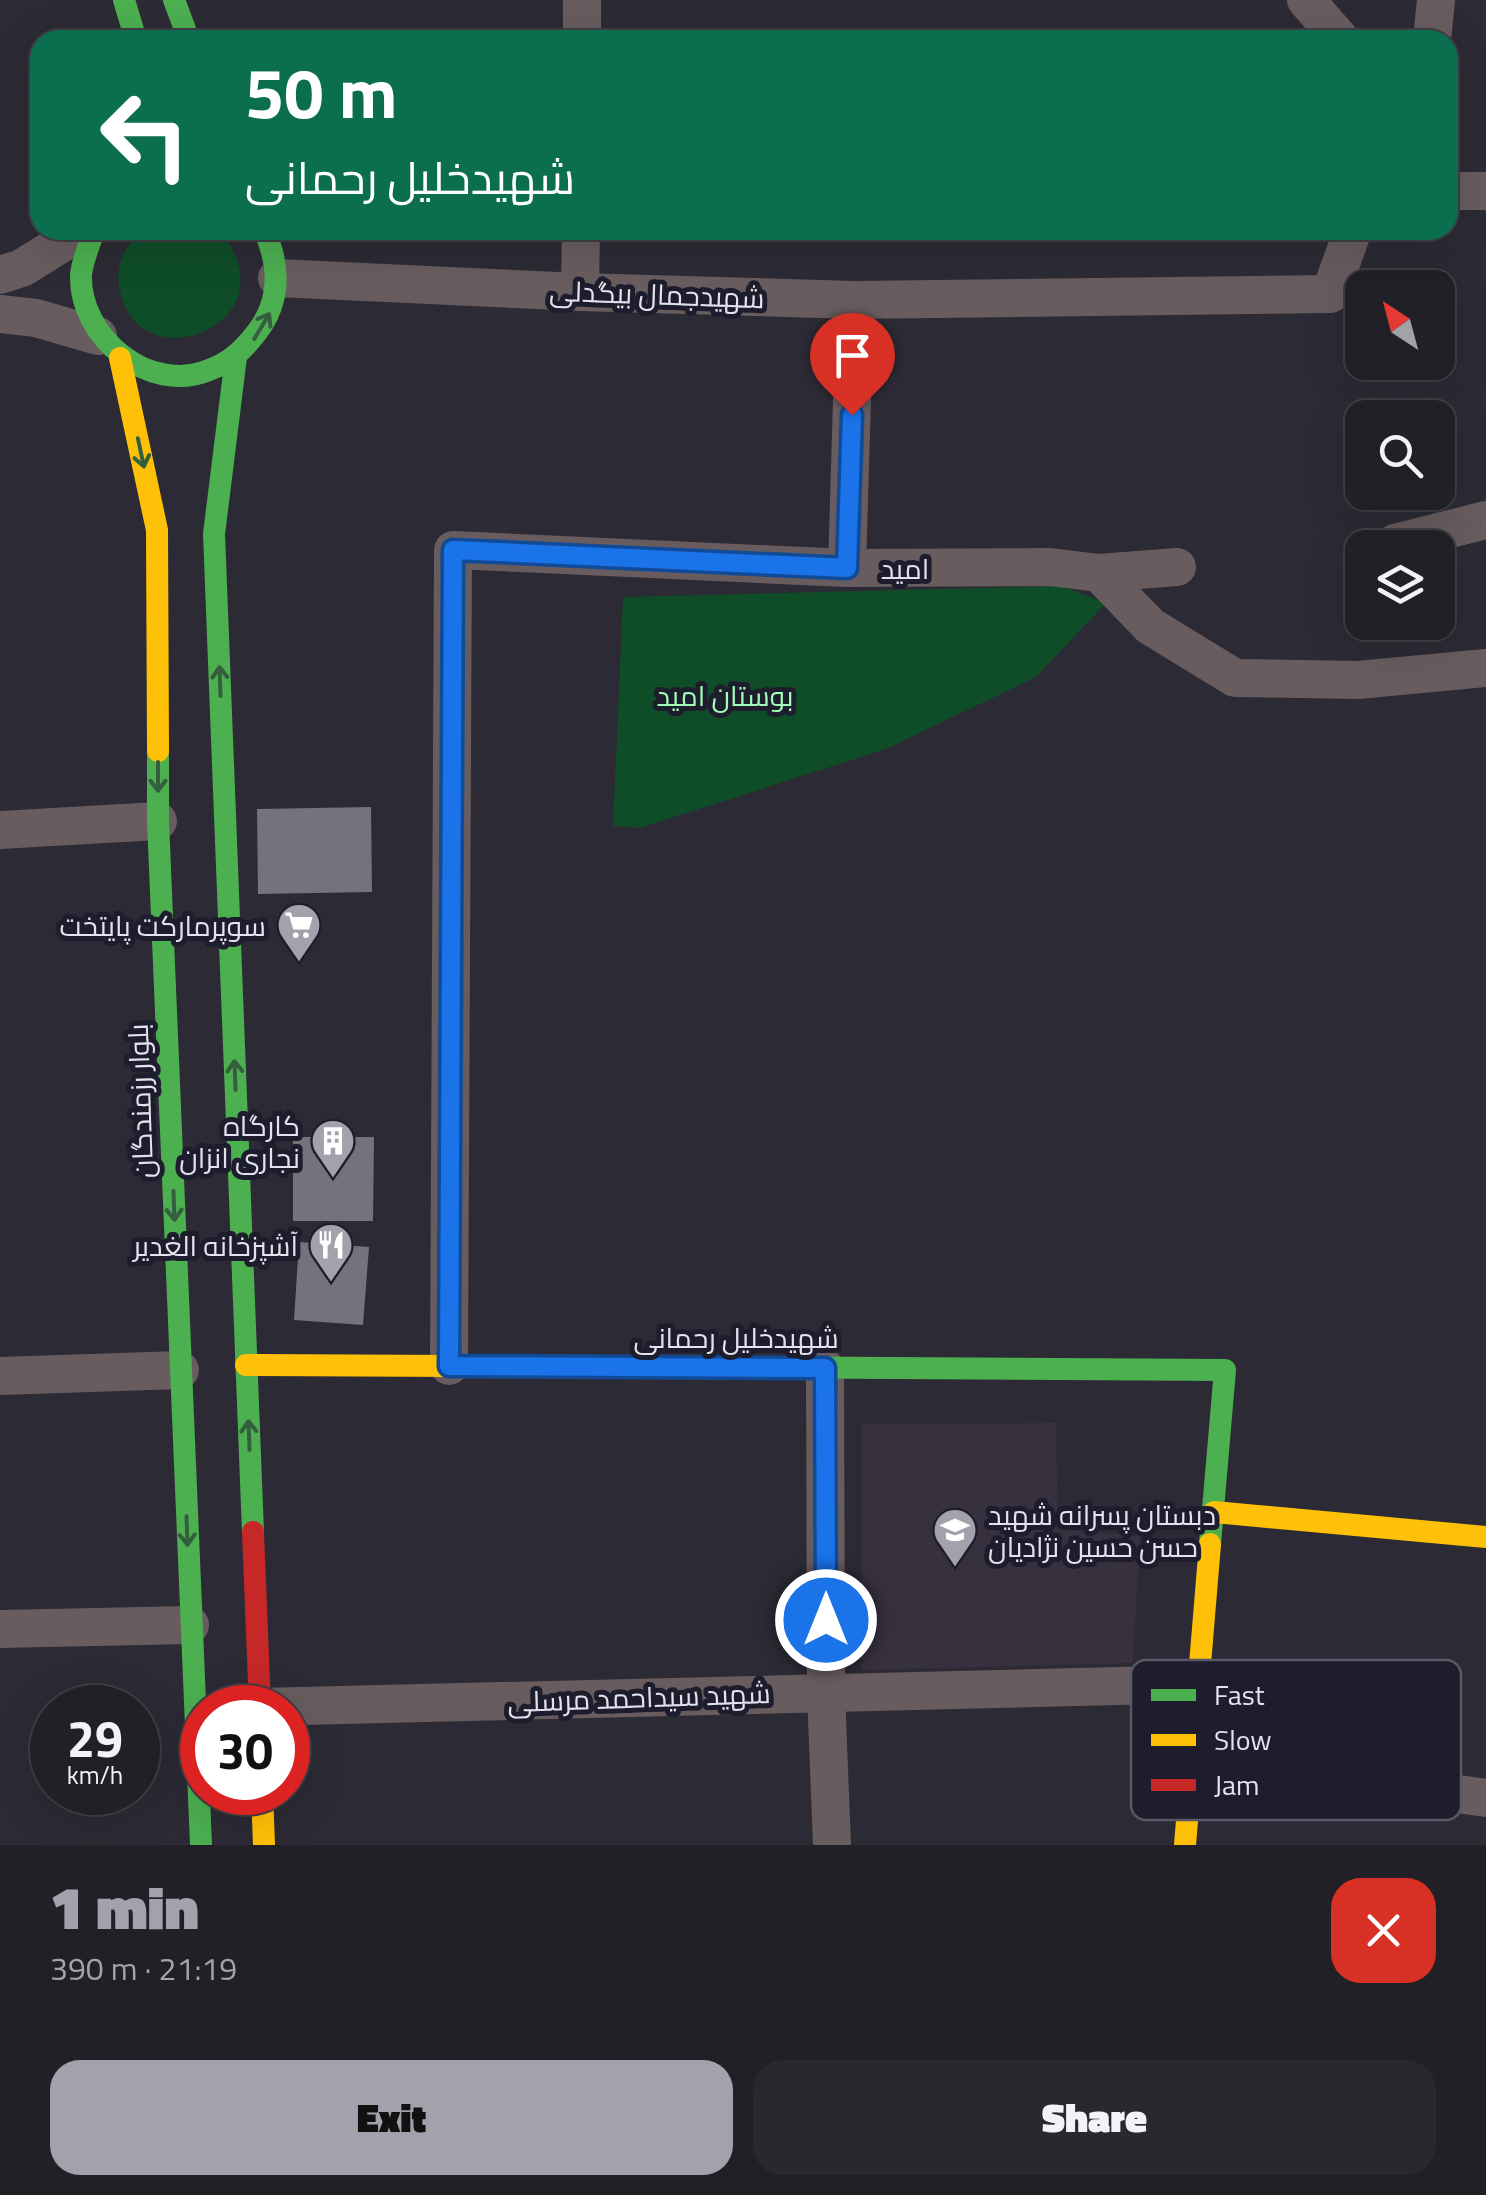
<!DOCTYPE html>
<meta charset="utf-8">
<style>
body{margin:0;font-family:"Titillium Web",Cairo,sans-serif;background:#29282f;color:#f1f3f6;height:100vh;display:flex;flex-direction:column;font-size:38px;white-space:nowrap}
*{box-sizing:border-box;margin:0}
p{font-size:32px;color:#a2a3a7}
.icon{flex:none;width:55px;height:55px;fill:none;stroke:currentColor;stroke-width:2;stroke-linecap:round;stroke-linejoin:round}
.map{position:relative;height:1845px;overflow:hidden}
.side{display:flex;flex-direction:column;background:#212027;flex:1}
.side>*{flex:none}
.banner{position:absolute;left:30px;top:30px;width:1428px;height:210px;border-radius:30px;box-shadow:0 10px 40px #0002,0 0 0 2px #3e3e44;background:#0b6e4f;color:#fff;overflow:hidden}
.needle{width:65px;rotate:324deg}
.controls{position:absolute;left:1345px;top:270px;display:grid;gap:20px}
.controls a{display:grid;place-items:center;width:110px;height:110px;border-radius:20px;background:#212027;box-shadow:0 10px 40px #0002,0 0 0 2px #3e3e44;font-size:50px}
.speed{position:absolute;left:30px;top:1685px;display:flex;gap:20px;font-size:50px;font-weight:700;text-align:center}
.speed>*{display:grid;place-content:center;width:130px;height:130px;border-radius:50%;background:#212027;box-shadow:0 10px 40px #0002,0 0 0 2px #3e3e44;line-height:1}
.speed small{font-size:25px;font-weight:400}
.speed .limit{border:15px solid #d22;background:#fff;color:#111}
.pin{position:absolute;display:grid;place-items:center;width:85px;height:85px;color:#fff;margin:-102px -42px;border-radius:50% 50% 50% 0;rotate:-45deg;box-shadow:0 0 10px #0007}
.pin .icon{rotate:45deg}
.me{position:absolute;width:110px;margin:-55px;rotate:0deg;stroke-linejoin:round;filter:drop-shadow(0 0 8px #0008)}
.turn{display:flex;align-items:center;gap:35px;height:210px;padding:0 50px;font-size:45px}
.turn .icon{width:130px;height:130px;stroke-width:2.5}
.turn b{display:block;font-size:70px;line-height:85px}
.round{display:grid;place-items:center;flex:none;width:105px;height:105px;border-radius:30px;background:#29282f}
.head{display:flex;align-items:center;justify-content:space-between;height:170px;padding:0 50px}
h1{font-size:60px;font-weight:800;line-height:75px;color:#a3a2ac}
.cta{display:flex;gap:20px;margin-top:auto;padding:20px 50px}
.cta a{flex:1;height:115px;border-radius:30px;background:#a3a2ac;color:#111;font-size:40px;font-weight:800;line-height:115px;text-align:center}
.cta a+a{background:#29282f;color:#f1f3f6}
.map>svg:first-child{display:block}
.education{fill:#37303f}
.green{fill:#0f4d28}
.building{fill:#74737c}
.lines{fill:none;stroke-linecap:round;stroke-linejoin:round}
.street{stroke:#685c5e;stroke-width:38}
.fast{stroke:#4caf50;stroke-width:22}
.slow{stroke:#ffc107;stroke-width:22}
.jam{stroke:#c62828;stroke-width:22}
.oneway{stroke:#335f3d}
.route-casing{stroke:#114b97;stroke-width:25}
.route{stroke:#1a73e8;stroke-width:18}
.labels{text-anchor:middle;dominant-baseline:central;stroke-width:10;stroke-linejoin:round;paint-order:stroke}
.street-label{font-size:28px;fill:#e3e2ed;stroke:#1e1d2d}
.park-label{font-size:28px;fill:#a2fcb7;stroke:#1e1d2d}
.poi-label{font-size:28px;fill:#e3e2ed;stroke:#1e1d2d;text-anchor:end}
.key{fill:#1e1d2d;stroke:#595867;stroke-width:2.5}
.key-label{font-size:28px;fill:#e3e2ed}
</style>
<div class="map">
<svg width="1486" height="1845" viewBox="0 0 1486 1845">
<rect width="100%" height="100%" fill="#2c2a34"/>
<!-- education -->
<path class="education" d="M1056,1423L1058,1529L1140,1536L1133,1663L862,1670V1424Z"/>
<!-- green -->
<g class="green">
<path d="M142,230L221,232C296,326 133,387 119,285C116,263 126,245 142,230Z"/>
<path d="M1062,586L1106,603L1036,677L886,749L640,828L613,826L623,597Z"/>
</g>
<!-- building -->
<g class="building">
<path d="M371,807L372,892L258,894L257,809Z"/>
<path d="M293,1137H374L373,1221H293Z"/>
<path d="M299,1242L369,1247L363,1325L294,1320Z"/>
</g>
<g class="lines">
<!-- street -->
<g class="street">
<path d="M1306,0L1341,40"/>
<path d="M582,40V0"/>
<path d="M1432,40L1436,0"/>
<path d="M1448,191H1486"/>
<path d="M0,275L22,268L83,230"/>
<path d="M277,278L580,292L855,300L1330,294L1353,230"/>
<path d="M580,292L581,230"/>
<path d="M0,314L36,318L98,336"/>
<path d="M1395,543L1486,520"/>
<path d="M847,568L855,300"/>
<path d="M1099,573L1150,626L1235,678L1358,680L1486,668"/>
<path d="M0,830L158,821"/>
<path d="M449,1366L453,550L847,568L1050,567L1099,573L1177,567"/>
<path d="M825,1368L826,1692L832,1845"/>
<path d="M0,1376L180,1370"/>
<path d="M0,1629L190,1625"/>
<path d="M260,1707L1199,1684"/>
<path d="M1193,1757L1486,1798"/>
</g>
<!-- fast -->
<g class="fast">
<path d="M124,0L136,40"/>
<path d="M174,0L189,40"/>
<path d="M94,230C90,244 82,261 81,275C79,337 149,395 209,370C231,362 243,350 257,332C281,301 280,265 264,230"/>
<path d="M236,357L214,534L253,1532"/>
<path d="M158,751V821L201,1845"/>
<path d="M712,1367L1225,1370L1210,1544"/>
</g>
<!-- slow -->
<g class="slow">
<path d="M120,358L157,530L158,751"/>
<path d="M246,1365L712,1367"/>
<path d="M1214,1512L1486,1537"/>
<path d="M262,1792L264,1845"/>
<path d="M1185,1845L1210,1544"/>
</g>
<!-- jam -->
<path class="jam" d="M253,1532L260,1708"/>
</g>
<!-- one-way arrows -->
<defs><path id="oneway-shaft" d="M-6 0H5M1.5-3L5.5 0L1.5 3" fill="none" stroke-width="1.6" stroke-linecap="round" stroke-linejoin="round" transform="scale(2.5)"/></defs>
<g class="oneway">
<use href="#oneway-shaft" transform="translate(262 326) rotate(-59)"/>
<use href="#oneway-shaft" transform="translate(141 453) rotate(78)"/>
<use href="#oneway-shaft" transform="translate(220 681) rotate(-92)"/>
<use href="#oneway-shaft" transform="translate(158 777) rotate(90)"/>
<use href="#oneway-shaft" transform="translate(235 1075) rotate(-92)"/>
<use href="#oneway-shaft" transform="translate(174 1206) rotate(88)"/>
<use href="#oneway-shaft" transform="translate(249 1435) rotate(-92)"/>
<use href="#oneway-shaft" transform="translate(187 1531) rotate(88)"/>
</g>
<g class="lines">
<defs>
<path id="route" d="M826,1620L825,1368L449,1366L453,550L847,568L852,415"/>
</defs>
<!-- route casing -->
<use href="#route" class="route-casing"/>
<!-- route -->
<use href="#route" class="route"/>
</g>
<!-- icons -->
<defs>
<symbol id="supermarket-pin" viewBox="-11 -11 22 30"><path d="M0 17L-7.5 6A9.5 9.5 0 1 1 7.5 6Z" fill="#a3a2ac" stroke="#1e1d2d"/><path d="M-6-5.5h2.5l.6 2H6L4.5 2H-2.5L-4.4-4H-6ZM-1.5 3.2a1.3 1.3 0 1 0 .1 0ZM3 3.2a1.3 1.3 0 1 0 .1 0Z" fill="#fff"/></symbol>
<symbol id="building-pin" viewBox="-11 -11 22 30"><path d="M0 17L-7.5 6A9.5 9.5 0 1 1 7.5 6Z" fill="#a3a2ac" stroke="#1e1d2d"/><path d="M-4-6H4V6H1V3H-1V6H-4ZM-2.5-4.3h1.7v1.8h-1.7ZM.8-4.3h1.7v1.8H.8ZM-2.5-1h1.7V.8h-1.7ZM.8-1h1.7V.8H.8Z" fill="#fff"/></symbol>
<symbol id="restaurant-pin" viewBox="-11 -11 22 30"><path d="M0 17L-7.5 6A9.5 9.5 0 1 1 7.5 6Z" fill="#a3a2ac" stroke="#1e1d2d"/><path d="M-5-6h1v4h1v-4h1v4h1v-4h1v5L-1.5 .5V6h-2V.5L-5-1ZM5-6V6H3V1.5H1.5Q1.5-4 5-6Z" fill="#fff"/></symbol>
<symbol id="school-pin" viewBox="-11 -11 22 30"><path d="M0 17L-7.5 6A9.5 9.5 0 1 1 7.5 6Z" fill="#a3a2ac" stroke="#1e1d2d"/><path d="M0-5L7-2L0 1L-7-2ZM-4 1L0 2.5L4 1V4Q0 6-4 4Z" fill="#fff"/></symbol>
</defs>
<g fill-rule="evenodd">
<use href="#supermarket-pin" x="274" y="900" width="50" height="68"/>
<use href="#building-pin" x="308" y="1116" width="50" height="68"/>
<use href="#restaurant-pin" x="306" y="1220" width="50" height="68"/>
<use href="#school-pin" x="930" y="1505" width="50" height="68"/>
</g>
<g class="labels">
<!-- street labels -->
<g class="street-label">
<text transform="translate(657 294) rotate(2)">شهیدجمال بیگدلی</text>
<text x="905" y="568">امید</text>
<text transform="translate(140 1101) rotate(-92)">بلوار رزمندگان</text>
<text x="736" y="1337">شهیدخلیل رحمانی</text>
<text transform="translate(639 1697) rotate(-2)">شهید سیداحمد مرسلی</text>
</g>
<!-- park labels -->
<g class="park-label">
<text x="725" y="695">بوستان امید</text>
</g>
<!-- poi labels -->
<g class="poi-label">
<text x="266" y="925">سوپرمارکت پایتخت</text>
<text x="300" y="1125">کارگاه<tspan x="300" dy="32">نجاری انزان</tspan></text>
<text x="298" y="1245">آشپزخانه الغدیر</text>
<text x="988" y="1514" text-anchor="start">دبستان پسرانه شهید<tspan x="988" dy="32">حسن حسین نژادیان</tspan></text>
</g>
</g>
<!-- legend -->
<rect x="1131" y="1660" width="330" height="160" rx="15" class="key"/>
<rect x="1151" y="1689" width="45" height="12" fill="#4caf50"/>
<rect x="1151" y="1734" width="45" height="12" fill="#ffc107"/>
<rect x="1151" y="1779" width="45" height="12" fill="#c62828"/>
<g class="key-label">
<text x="1214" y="1705">Fast</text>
<text x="1214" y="1750">Slow</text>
<text x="1214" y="1795">Jam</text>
</g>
</svg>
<div class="controls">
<a><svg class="needle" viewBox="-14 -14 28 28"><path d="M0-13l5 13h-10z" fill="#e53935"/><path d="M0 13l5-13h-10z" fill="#a2a3a7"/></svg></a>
<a><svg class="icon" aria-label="search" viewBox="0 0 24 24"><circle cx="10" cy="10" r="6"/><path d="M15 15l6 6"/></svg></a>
<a><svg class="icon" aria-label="layers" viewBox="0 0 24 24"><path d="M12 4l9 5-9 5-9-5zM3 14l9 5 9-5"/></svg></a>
</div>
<div class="speed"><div>29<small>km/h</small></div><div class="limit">30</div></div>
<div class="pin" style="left:852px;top:415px;background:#d93025"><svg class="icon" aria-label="arrive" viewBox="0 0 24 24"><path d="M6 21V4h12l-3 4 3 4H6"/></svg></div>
<svg class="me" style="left:826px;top:1620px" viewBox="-20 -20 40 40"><circle r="17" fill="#1a73e8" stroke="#fff" stroke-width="3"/><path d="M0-11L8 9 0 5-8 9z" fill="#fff"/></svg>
<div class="banner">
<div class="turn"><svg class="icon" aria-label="left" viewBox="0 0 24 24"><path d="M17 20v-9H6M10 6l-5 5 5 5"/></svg><div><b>50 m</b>شهیدخلیل رحمانی</div></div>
</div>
</div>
<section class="side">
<div class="head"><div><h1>1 min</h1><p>390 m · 21:19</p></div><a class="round" style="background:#d93025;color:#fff"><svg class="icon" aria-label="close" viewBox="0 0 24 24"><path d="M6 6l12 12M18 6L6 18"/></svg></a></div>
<div class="cta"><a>Exit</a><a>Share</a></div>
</section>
